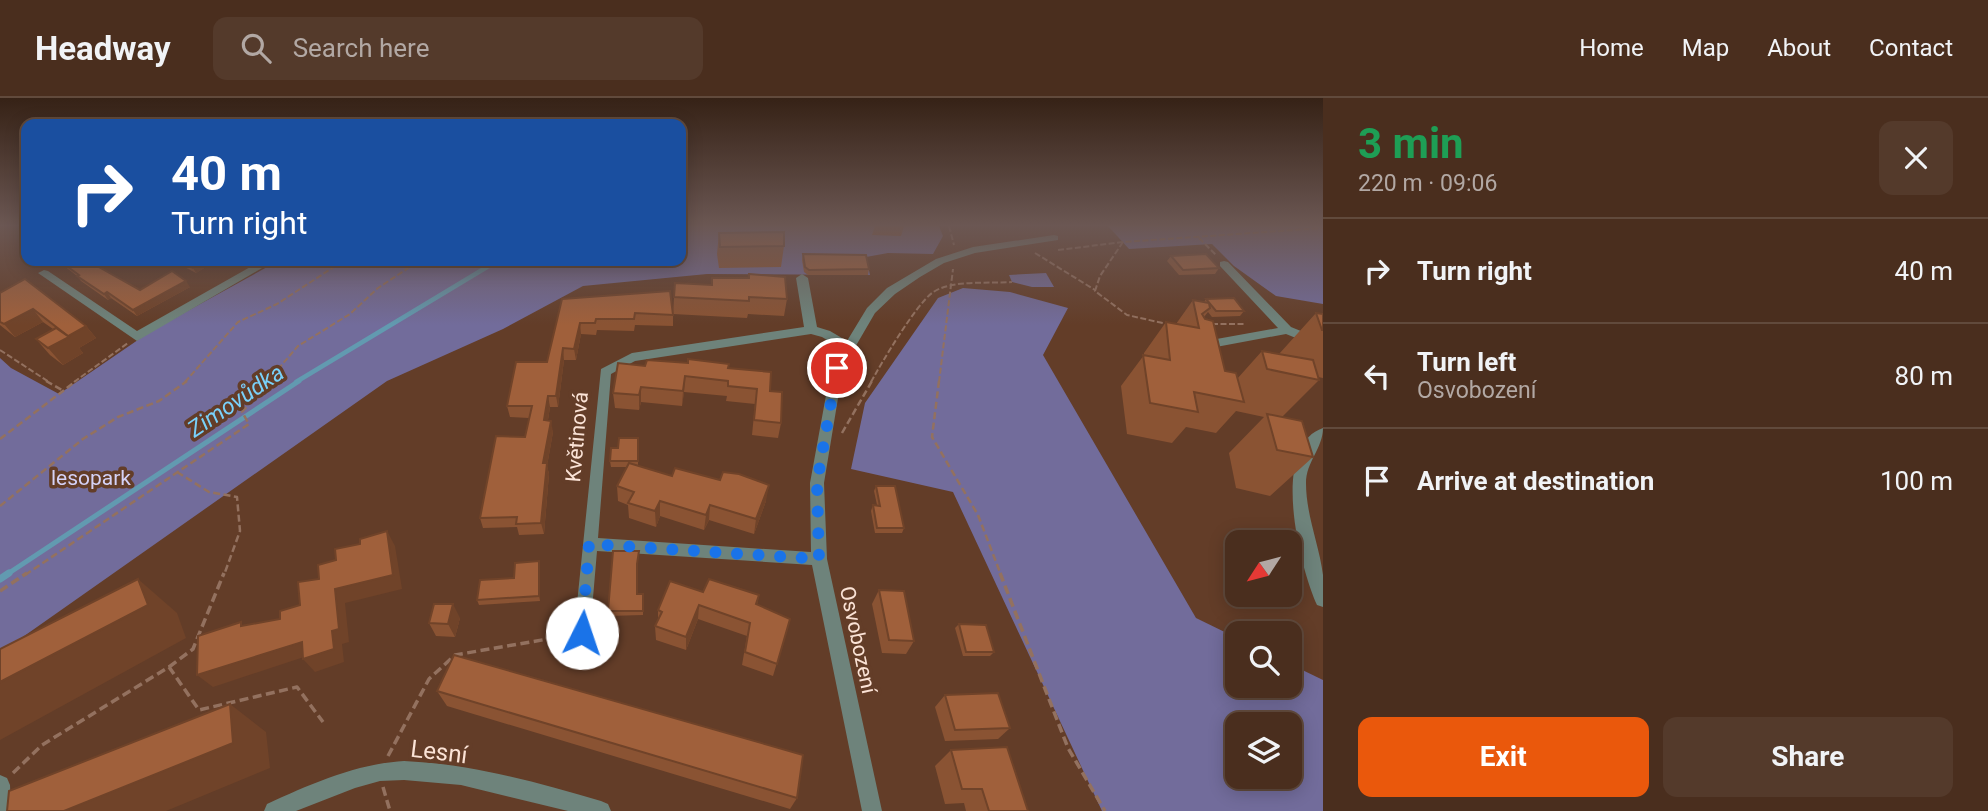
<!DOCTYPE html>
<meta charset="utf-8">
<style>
body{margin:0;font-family:Roboto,sans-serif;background:#543a2b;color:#f1f3f6;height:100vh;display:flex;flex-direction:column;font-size:26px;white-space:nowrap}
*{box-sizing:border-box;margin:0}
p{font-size:23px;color:#b2a8a4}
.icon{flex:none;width:38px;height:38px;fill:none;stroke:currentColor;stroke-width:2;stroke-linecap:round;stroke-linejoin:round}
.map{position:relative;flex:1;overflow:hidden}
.details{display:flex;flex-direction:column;background:#4a2e1e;width:665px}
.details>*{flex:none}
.top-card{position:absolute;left:21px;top:21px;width:665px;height:147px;border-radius:14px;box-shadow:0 4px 18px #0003,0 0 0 2px #614a3c;background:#1a4fa0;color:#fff;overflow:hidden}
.needle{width:46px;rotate:234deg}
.tools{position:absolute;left:1225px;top:432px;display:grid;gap:14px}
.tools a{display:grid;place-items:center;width:77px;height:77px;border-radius:14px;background:#4a2e1e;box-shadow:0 4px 18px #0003,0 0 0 2px #614a3c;font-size:35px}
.pin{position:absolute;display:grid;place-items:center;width:60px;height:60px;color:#fff;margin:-30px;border:4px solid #fff;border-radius:50%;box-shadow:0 2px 7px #0007}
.me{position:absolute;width:77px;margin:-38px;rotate:4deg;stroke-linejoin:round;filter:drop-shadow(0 0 5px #0008)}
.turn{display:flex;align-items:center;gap:24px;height:147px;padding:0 35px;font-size:32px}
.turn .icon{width:91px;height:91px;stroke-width:2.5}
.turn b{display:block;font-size:49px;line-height:60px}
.round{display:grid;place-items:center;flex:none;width:74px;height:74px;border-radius:14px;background:#543a2b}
.summary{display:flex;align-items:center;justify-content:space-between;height:119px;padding:0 35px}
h1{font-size:42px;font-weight:700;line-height:52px;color:#1e9e55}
.button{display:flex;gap:14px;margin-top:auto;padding:14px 35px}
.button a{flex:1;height:80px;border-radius:14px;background:#ea580c;color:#fff;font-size:28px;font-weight:700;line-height:80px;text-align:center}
.button a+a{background:#543a2b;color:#f1f3f6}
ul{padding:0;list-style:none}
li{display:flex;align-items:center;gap:21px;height:105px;padding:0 35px;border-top:2px solid #614a3c}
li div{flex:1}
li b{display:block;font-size:26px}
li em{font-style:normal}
header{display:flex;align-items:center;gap:42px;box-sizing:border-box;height:98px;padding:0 35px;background:#4a2e1e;border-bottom:2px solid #614a3c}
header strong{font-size:33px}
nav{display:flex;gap:38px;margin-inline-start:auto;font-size:24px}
.search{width:490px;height:63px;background:#543a2b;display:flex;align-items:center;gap:18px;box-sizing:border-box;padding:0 24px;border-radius:14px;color:#b2a8a4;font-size:26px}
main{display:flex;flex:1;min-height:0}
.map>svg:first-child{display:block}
.green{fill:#726c9b;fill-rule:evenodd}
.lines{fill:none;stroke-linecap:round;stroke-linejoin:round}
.stream-far2{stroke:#629ab0;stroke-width:4.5}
.stream-far1{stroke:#629ab0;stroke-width:5}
.stream{stroke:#629ab0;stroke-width:7}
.path-far2{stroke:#93715f;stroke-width:2;stroke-dasharray:6 2.5;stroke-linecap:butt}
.path-far1{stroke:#93715f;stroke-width:2.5;stroke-dasharray:7 3.5;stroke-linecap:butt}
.path{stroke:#93715f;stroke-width:3.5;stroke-dasharray:9 4.5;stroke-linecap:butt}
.street{fill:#6e837b;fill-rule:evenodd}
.wall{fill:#8a5333}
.shaded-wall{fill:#704329}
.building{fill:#a0603b;stroke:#704329;stroke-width:2}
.route{stroke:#1a73e8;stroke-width:12;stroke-dasharray:0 21.6}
.labels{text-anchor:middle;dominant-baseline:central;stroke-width:7;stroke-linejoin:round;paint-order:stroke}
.street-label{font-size:21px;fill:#fbe3d6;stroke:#633d28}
.park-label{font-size:21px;fill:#d5d2f7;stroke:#633d28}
.water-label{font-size:23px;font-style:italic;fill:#79d1fa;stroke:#633d28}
.near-street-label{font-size:24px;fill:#fbe3d6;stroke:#633d28}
</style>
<header>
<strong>Headway</strong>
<div class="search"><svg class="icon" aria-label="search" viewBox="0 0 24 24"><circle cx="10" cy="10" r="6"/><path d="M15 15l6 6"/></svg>Search here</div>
<nav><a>Home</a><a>Map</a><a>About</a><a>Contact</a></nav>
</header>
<main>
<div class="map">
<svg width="1323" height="713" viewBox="0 0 1323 713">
<rect width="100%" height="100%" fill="#633d28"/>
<!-- green -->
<g class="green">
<path d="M681,128H939L943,138L933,156L888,155L866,159L870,177L707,176L583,188L503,231L387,283L0,555V260L11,270L59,296L151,233L278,163H681Z"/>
<path d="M1108,128H1323V206L1276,198L1234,168L1212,146L1129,151Z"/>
<path d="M1046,175L1054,189H1032L1012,184L1009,177Z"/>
<path d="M963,190L1010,194L1068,210L1043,257L1196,520L1237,540V588H1290V566L1323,582V713H1102L953,394L851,371L865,305L938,200ZM1290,626V679H1237V626Z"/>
</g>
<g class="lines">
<!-- stream-far2 -->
<path class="stream-far2" d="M296,284L497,163"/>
<!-- stream-far1 -->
<path class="stream-far1" d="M6,477L299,283"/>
<!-- stream -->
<path class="stream" d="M0,481L9,475"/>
<!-- path-far2 -->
<g class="path-far2">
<path d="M949,128L954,147"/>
<path d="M1199,140L1217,158"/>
<path d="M1123,144L1100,178L1095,193L1127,217L1167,226"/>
<path d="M1058,152L1123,144L1323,130"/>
<path d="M1035,155L1095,192"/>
<path d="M1212,226H1244"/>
<path d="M0,252L49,284"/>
<path d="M74,284L128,245"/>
<path d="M185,284L238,224L277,206L343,163"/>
<path d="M267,284L298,248L350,216L378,190L419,163"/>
<path d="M871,284C882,264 915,208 932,195C951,181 989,186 1012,184"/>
<path d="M939,284L953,171"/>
</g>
<!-- path-far1 -->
<g class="path-far1">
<path d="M46,283L62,292"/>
<path d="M939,283L932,339L978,417L1001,477"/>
<path d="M842,335L872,283"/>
<path d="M0,341L76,283"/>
<path d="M177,374L209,394L237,399L240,433L224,477"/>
<path d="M0,408L83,341L118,319L159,303L187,283"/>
<path d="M25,477L249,326L242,314L269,283"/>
</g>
<!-- path -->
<g class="path">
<path d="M1000,475L1068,650L1105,713"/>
<path d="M0,493L27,475"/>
<path d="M169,569L193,551L224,475"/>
<path d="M388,658L429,581L455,557L565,538"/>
<path d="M13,675L42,647L169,569L199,612L297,589L323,624"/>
<path d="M383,689L390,713"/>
</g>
<!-- street -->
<g class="street">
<path d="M1054,137L1058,138V142L975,155L944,165L920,179L895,196L875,215L843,270L824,385L827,461L882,713H862L812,467L597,453L590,535L588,541L582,543L576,541L574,535L601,271L632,255L804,229L796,180L802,176L808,180L817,229L830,233L847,243L867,210L887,190L936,161L973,149ZM811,236L822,239L842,251L831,270L810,385L811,454L598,440L611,276L635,263Z"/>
<path d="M261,163H274L137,243L38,175L44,172L48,173L137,233Z"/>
<path d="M1224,163L1228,164L1291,229L1323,242V251L1286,236L1200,252L1196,251L1194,248L1200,244L1278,230L1220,168V164Z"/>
<path d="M1323,330C1323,350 1306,364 1306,385C1306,417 1319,446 1323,477C1323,487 1323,499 1323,509L1317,507C1300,470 1269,348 1323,330Z"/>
<path d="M404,663C472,666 536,684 601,703L608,706L611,713H568L461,687L404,682L380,683L355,690L296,713H264L267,706C311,686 355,666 404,663Z"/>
<path d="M0,677L7,680L10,687L11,713H0Z"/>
</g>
</g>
<!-- wall -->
<g class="wall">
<path d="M875,128H904L901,138L872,137Z"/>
<path d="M719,135L784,148L781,169L719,170L717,156Z"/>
<path d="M803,156L869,171L868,177H808L804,174L802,162Z"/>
<path d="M1171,158L1219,170L1215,176L1179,177L1167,163Z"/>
<path d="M60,163L140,192L190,189L137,218L111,200L108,202L81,183L77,178L63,167Z"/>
<path d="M176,163H213L214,164L196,175L177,165Z"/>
<path d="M675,185L787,201L784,218L748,216L747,220L673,216Z"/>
<path d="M0,195L86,228L96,240L79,250L83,255L63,267L50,257L36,241L53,231L43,224L15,239L0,227Z"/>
<path d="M562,201L673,217V228L635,227L634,233L597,232L596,237L581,236L576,262H564L558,309H550L548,322L553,334L547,368L549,376L544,436L519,437L517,429L483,430L480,420L525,339L529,320L510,319L507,308L547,264Z"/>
<path d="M1206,201L1244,213L1240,218L1212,219L1208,214L1204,219L1225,273L1237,281L1262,253L1279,256L1316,215L1323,216V280L1318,279L1319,282L1282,319L1313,359L1270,398L1236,390L1229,355L1264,319L1236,313L1216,335L1186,329L1172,345L1127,336L1121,288L1144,257V255L1166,224L1176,226L1193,202L1204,204Z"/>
<path d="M645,268L728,270L770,293L781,325L778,340L752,337L755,306L726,303L727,298L684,294L682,308L641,304L639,312L615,310L613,295Z"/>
<path d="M638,340V368L672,378L766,403L754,436L709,422L704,432L660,418L656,429L629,420L628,407L618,403L617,388L627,369H611L610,363L618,350Z"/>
<path d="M876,388L904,430L902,435H875L871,413L873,407H877L874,393Z"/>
<path d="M639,453L637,471V496H643V517L608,518V513Z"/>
<path d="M539,463L540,468V503L479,507L477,502Z"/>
<path d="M879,492L914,543L906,556L882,555L872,506Z"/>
<path d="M703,494L759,497L757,507L790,521L773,578L742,567L747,538L698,521L686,552L656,542L655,528L658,523V512Z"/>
<path d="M460,520L455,539L436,538L429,525Z"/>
<path d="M959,526L994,554L990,558H963L955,530Z"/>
<path d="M437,593L797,700L790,711L447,608Z"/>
<path d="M945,597L1010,630L998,641L945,643L935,609Z"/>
<path d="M951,652L1028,713H966L964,705L945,706L935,668Z"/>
</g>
<!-- shaded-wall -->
<g class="shaded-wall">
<path d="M204,163H213L214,164L196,175L193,170Z"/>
<path d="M186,183L190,189L137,218L133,212Z"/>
<path d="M107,194L111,200L108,202L104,196Z"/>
<path d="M33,211L43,224L15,239L4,226Z"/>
<path d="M580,225L581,236L576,262L574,251Z"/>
<path d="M86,228L96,240L79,250L83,255L63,267L48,250Z"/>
<path d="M563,250L564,262L558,309L556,298Z"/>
<path d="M685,278L684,294L682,308L683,293Z"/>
<path d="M641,289V304L639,312V297Z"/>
<path d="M548,298L550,309L546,334L544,322Z"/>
<path d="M551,323L553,334L547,368L549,376L544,436L541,425L543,365Z"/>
<path d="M769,387L766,403L754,436L756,421Z"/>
<path d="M660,403V418L656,429L655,413Z"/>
<path d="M710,407L709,422L704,432L706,417Z"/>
<path d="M387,433L395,448L402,491L345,505L349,544L342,546L344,564L315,574L303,561L332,533L335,491Z"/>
<path d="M539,463L540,468V503L539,498Z"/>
<path d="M138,481L177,515L186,540L0,642V584Z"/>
<path d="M453,506L460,520L455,539L448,526Z"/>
<path d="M699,507L698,521L686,552V539Z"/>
<path d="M302,544L313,556L213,589L197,577Z"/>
<path d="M230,606L266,634L270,670L166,713H64Z"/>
</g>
<!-- building -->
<g class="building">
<path d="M784,134V148L720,149L719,135Z"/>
<path d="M803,156L866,157L869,171L809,172L805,169Z"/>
<path d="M1206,156L1219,170L1183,172L1171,158Z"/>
<path d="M60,163H88L140,192L172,173L186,183L133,212L107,194L104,196L77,178L79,177Z"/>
<path d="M180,163H204L193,170Z"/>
<path d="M749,176L785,179L787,201L749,199V203L674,199L675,185L712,187V180H749Z"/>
<path d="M25,181L86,228L68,238L33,211L4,226L0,224V195Z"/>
<path d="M670,193L673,217L635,215L634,221H596L595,225H580L574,251L563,250L556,298H548L544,322L551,323L543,365H547L541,425L516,426L517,419L480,420L496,338L525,339L532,308H507L516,264H547L562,201Z"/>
<path d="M1234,200L1244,213H1216L1206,201Z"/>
<path d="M1193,202L1209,205L1210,210L1202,216L1205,221L1213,223L1225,273L1236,275L1244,304L1194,294L1198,314L1150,305L1143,257L1170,262L1166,224L1199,230Z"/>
<path d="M1316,215L1323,216V232H1322Z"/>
<path d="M56,230L69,239L48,250L36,241Z"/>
<path d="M1262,253L1313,262L1319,282L1267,271Z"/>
<path d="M688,261L729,266L728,270L771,274L770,293L782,294L781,325L754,322L757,291L728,288V283L685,278L683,293L641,289L639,297L613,295L618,265L645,268L647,262L688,265Z"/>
<path d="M1267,316L1302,323L1313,359L1277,352Z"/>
<path d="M619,340H638V363H610L611,350H618Z"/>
<path d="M629,365L672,378L675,370L720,382L723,374L739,376L769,387L756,421L710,407L706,417L660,403L655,413L628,405L634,394L617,388Z"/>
<path d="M876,388H895L904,430H877L873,407L880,408Z"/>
<path d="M387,433L393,477L335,491L339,531L332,533L334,551L303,561L302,544L197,577L198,538L241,524V528L280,521V513L300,507L298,484L319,481L318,467L336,462L335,451L360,446V441Z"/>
<path d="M613,453H639L637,466V496H643V513H608Z"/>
<path d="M539,463V498L477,502L480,482L514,480L515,465Z"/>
<path d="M138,481L148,507L0,584V551Z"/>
<path d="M709,481L759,497L756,506L790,521L777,566L745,554L750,525L699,507L686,539L655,528L662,514L658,512L670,483L703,494Z"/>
<path d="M879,492L904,493L914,543L889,542Z"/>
<path d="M434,506H453L448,526L429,525Z"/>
<path d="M959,526L986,527L994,554H966Z"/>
<path d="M454,557L803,657L797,700L437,593Z"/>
<path d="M998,595L1010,630L955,632L945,597Z"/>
<path d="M230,606L233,645L64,713H7L9,693Z"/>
<path d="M1007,649L1028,713H989L982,691H962L951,652Z"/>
</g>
<!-- sky -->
<linearGradient id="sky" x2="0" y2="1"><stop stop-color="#362216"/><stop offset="0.56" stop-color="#6b5753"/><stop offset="1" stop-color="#6b5753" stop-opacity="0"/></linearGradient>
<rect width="1323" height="227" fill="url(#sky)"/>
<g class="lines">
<!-- route -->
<path class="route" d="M582,535L589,446L819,461L817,385L837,270"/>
</g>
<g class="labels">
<!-- street labels -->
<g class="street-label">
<text transform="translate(577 339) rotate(-85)">Květinová</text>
<text transform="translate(858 542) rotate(78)">Osvobození</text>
</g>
<!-- park labels -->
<g class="park-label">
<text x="91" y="380">lesopark</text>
</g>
<!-- water labels -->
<g class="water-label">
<text transform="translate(236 303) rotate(-34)">Zimovůdka</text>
</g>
<!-- near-street labels -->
<g class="near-street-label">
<text transform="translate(439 654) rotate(7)">Lesní</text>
</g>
</g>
</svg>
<div class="tools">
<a><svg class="needle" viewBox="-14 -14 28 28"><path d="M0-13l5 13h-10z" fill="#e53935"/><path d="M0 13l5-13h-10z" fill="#b2a8a4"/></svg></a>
<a><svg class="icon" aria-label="search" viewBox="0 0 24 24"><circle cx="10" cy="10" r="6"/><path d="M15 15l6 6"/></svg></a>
<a><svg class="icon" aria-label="layers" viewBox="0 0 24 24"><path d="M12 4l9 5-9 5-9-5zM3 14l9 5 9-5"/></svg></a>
</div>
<div class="pin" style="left:837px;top:270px;background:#d93025"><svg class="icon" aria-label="arrive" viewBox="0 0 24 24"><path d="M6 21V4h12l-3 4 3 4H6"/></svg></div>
<svg class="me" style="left:582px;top:535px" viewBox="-20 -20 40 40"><circle r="19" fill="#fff"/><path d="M0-13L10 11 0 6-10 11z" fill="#1a73e8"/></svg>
<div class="top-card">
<div class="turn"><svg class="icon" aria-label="right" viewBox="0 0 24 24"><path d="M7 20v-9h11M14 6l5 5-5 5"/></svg><div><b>40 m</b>Turn right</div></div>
</div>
</div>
<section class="details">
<div class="summary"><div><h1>3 min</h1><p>220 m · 09:06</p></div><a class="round"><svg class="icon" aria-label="close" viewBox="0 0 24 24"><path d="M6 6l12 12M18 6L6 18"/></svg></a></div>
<ul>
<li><svg class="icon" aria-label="right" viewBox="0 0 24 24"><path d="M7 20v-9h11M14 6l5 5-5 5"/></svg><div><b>Turn right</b></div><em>40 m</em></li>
<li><svg class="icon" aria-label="left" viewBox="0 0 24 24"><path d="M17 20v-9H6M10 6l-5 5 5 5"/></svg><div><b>Turn left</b><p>Osvobození</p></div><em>80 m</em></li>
<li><svg class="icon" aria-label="arrive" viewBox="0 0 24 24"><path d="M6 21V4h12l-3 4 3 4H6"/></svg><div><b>Arrive at destination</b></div><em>100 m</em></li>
</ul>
<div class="button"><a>Exit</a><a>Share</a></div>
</section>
</main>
